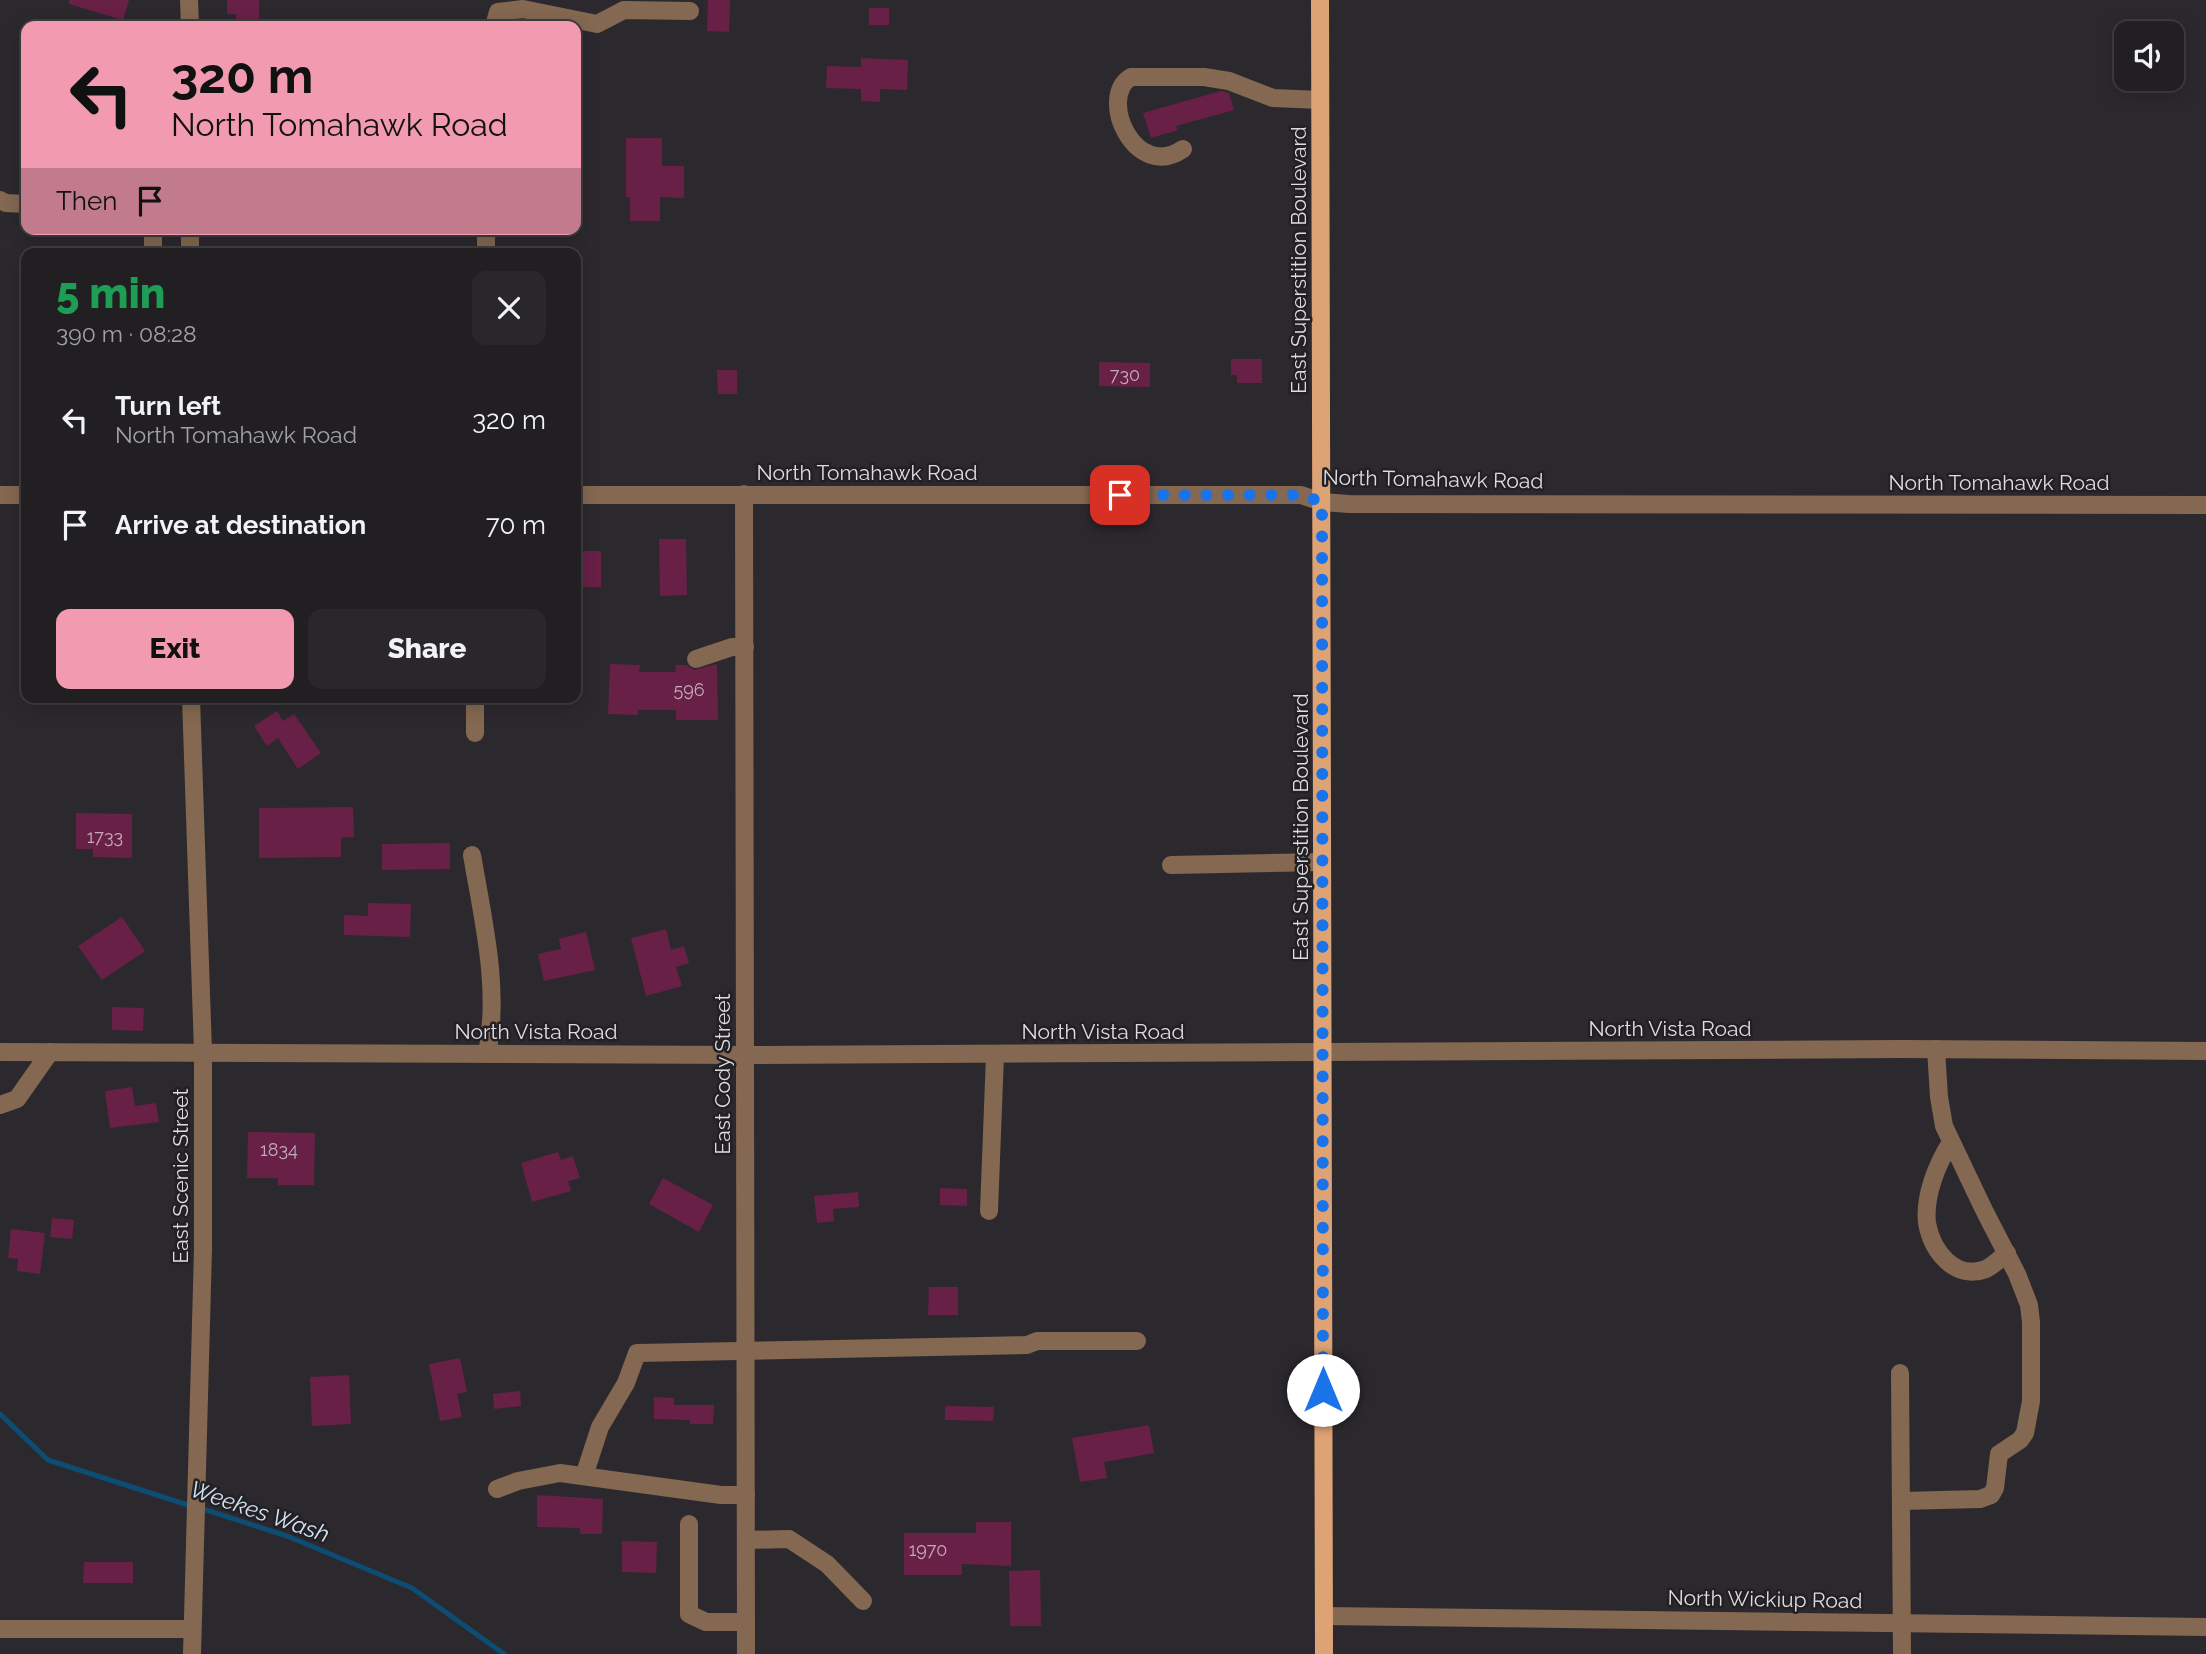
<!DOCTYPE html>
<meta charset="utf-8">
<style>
body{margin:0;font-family:Raleway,sans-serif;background:#29272a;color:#f1f3f6;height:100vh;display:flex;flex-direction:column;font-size:26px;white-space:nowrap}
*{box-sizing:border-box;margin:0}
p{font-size:23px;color:#a2a2a5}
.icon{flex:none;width:38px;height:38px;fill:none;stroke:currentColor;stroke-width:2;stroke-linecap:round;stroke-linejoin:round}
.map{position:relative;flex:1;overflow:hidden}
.panel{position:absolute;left:21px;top:248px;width:560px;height:455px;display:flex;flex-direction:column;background:#211f22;border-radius:14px;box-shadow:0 4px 18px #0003,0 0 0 2px #3e3d40}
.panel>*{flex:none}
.guide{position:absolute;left:21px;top:21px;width:560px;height:214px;border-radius:14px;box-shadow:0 4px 18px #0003,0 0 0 2px #3e3d40;background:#f29ab0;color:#111;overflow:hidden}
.controls{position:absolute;left:2114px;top:21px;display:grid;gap:14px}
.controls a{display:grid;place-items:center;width:70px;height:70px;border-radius:14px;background:#211f22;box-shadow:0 4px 18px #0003,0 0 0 2px #3e3d40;font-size:35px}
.pin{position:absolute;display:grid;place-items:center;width:60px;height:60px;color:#fff;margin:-30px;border-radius:14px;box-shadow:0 4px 10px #0006}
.me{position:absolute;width:77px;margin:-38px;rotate:0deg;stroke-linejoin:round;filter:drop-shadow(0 0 5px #0008)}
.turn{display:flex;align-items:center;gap:24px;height:147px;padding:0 35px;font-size:32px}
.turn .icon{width:91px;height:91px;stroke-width:2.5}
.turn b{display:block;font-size:49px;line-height:60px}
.then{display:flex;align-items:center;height:66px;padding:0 35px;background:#0003;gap:14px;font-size:26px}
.round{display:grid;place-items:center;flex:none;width:74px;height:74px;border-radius:14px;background:#29272a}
.overview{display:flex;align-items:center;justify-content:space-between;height:119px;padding:0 35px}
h1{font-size:42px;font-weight:800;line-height:52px;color:#1e9e55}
.cta{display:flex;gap:14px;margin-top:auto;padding:14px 35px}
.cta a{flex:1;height:80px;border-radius:14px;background:#f29ab0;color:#111;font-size:28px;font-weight:800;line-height:80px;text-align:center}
.cta a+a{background:#29272a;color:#f1f3f6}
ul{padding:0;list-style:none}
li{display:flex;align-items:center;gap:21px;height:105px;padding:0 35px}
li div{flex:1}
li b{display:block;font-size:26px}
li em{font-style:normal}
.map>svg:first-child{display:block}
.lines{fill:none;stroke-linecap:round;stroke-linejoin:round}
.stream{stroke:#0d4c73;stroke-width:5}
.building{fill:#682046}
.minor{stroke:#846851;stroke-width:18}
.major{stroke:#dea374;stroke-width:18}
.route{stroke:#1a73e8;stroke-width:12;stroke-dasharray:0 21.6}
.labels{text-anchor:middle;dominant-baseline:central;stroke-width:5;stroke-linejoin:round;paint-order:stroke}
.number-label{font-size:18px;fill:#c0adb9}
.street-label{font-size:21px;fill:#dedcdf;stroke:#222024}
.water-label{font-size:23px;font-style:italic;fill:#d1e3f2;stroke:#222024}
</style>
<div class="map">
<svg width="2206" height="1654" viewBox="0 0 2206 1654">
<rect width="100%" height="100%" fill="#2c292e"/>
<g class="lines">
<!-- stream -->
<g class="stream">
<path d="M0,1414L48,1460L191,1506"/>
<path d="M200,1508L287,1536L412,1588L504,1654"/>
</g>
</g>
<!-- building -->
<g class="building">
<path d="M69,0H129L123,20L69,4Z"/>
<path d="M227,0H259V25L236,24V14H227Z"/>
<path d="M708,0H730L729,32L707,31Z"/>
<rect x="869" y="8" width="20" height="17"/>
<path d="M861,58L908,60L907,90L880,89V102L861,101V89L826,88L827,66L861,67Z"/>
<path d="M1221,91L1229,93L1234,110L1176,126L1178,130L1151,138L1143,113Z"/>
<path d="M626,138H662V166H684V198L660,197V221H630V197H626Z"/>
<path d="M1231,359H1262V383H1237V375H1231Z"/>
<path d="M1099,362L1150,363V387L1099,386Z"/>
<path d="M717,370H737V394H718Z"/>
<path d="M659,539H686L687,595L660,596Z"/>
<rect x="576" y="551" width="25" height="36"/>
<path d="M610,664L640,665L639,672H676L675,665H686L694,670L717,664L718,720H676V710H638V715L608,714Z"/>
<path d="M277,711L283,721L294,714L321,753L298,769L278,738L267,746L254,726Z"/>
<path d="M353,807L354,837L341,838V857L259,858V808Z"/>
<path d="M76,813L132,814V858L93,857V849H76Z"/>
<path d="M450,843V869L382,870V844Z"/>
<path d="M368,903L411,904L410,937L344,935V915L368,916Z"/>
<path d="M122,917L145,951L102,980L78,946Z"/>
<path d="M666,929L671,950L684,946L689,963L676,967L682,986L646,996L631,938Z"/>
<path d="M586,932L595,970L544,981L538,954L561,949L559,939Z"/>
<path d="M112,1007L144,1008L143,1031L112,1030Z"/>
<path d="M132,1087L135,1106L156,1103L159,1122L110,1128L105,1091Z"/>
<path d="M248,1132L315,1133L314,1185H278V1178H247Z"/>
<path d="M558,1152L561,1160L573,1156L580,1178L568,1181L571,1191L532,1202L521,1163Z"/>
<path d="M663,1178L713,1205L699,1232L649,1204Z"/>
<path d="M940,1188L967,1189V1206L940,1205Z"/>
<path d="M858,1192L859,1207L833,1209L834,1221L817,1223L814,1196Z"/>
<path d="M52,1218L74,1220L72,1239L50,1237Z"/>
<path d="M11,1229L45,1233L40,1274L17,1271L18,1259L8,1258Z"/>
<path d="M929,1287H958V1315H928Z"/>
<path d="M460,1358L467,1392L457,1394L462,1417L440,1421L429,1364Z"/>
<path d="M349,1375L351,1424L312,1426L310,1377Z"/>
<path d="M520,1391L521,1406L494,1409L493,1394Z"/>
<path d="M654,1397L674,1398V1405H714L713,1424H690V1420L654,1419Z"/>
<path d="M945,1406L994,1407L993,1421L945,1420Z"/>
<path d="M1149,1425L1154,1453L1104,1462L1107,1478L1080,1482L1072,1438Z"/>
<path d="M537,1495L603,1499L602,1534H580V1528L537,1527Z"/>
<path d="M976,1522H1011V1566L962,1564V1575H904V1533H976Z"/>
<path d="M622,1541L657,1542L656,1573L622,1572Z"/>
<path d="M84,1562H133V1583H83Z"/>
<path d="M1040,1570L1041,1626H1010L1009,1571Z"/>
</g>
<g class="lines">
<!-- minor -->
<g class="minor">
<path d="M189,0L190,26"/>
<path d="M494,26L498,12L523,9L597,24L624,10L690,11"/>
<path d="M1183,149C1135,182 1097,97 1131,77H1204L1229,81L1273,98L1320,100"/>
<path d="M0,200L6,203L26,204"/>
<path d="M153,229V254"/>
<path d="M190,229V254"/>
<path d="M486,229V254"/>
<path d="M744,494L746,1654"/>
<path d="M0,495H26"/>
<path d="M576,495H1301L1322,502L1349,504L2206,505"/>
<path d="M696,659L732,647H745"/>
<path d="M191,698L203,1052V1249L192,1654"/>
<path d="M475,698V733"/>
<path d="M472,855C483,920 500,988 487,1054"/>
<path d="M1171,865L1322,862"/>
<path d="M0,1052L745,1055L1901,1049L2206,1051"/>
<path d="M0,1105L17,1099L50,1052"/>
<path d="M1951,1142C1937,1164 1924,1196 1927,1223C1932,1251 1955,1281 1986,1269C1994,1265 2001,1258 2007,1253"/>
<path d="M989,1211L995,1055"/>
<path d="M1900,1373L1902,1654"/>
<path d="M584,1476L600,1427L626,1383L637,1353L1027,1345L1037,1341H1137"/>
<path d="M497,1489L518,1481L560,1473L721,1495H746"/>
<path d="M1901,1501L1980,1499L1991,1495L1995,1488L1999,1454L2020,1440L2025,1433L2031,1401V1322L2029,1305L2017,1274L1984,1210L1944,1126L1939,1097L1936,1049"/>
<path d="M689,1524V1614L706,1622H746"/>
<path d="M746,1540L789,1539L827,1564L863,1601"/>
<path d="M1324,1616L2206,1627"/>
<path d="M0,1629H192"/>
</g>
<!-- major -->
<path class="major" d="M1320,0L1324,1654"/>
</g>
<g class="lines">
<!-- route -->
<path class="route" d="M1120,495H1301L1322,502L1323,1390"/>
</g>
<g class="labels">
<!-- number labels -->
<g class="number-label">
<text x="1125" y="374">730</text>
<text x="689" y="689">596</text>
<text x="105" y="836">1733</text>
<text x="279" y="1149">1834</text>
<text x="928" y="1549">1970</text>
</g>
<!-- street labels -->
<g class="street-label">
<text transform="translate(1298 260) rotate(-90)">East Superstition Boulevard</text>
<text x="867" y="472">North Tomahawk Road</text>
<text transform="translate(1433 479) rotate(1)">North Tomahawk Road</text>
<text x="1999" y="482">North Tomahawk Road</text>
<text transform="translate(1300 827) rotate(-90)">East Superstition Boulevard</text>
<text x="1670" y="1028">North Vista Road</text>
<text x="536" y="1031">North Vista Road</text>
<text x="1103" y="1031">North Vista Road</text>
<text transform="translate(722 1074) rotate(-90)">East Cody Street</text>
<text transform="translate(180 1176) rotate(-90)">East Scenic Street</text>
<text transform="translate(1765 1599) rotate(1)">North Wickiup Road</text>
</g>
<!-- water labels -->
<g class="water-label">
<text transform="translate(260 1511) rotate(19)">Weekes Wash</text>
</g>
</g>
</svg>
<div class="controls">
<a><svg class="icon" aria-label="sound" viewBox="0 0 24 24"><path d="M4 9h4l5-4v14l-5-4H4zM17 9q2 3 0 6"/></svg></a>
</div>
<div class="pin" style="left:1120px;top:495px;background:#d93025"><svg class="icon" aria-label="arrive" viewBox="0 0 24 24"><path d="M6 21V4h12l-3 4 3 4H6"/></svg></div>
<svg class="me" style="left:1323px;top:1390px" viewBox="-20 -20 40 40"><circle r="19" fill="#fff"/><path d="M0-13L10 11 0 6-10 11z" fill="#1a73e8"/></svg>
<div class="guide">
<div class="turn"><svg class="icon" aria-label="left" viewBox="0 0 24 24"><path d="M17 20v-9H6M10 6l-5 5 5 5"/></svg><div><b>320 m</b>North Tomahawk Road</div></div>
<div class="then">Then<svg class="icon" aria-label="arrive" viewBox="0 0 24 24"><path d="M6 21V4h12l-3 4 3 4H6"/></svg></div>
</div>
<section class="panel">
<div class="overview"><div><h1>5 min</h1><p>390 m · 08:28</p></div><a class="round"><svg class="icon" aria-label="close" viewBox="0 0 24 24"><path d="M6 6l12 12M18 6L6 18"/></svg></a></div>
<ul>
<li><svg class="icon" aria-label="left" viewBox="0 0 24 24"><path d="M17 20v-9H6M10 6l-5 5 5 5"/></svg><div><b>Turn left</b><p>North Tomahawk Road</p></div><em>320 m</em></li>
<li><svg class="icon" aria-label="arrive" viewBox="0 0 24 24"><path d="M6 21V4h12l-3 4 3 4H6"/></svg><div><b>Arrive at destination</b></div><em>70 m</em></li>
</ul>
<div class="cta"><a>Exit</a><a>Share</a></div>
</section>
</div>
